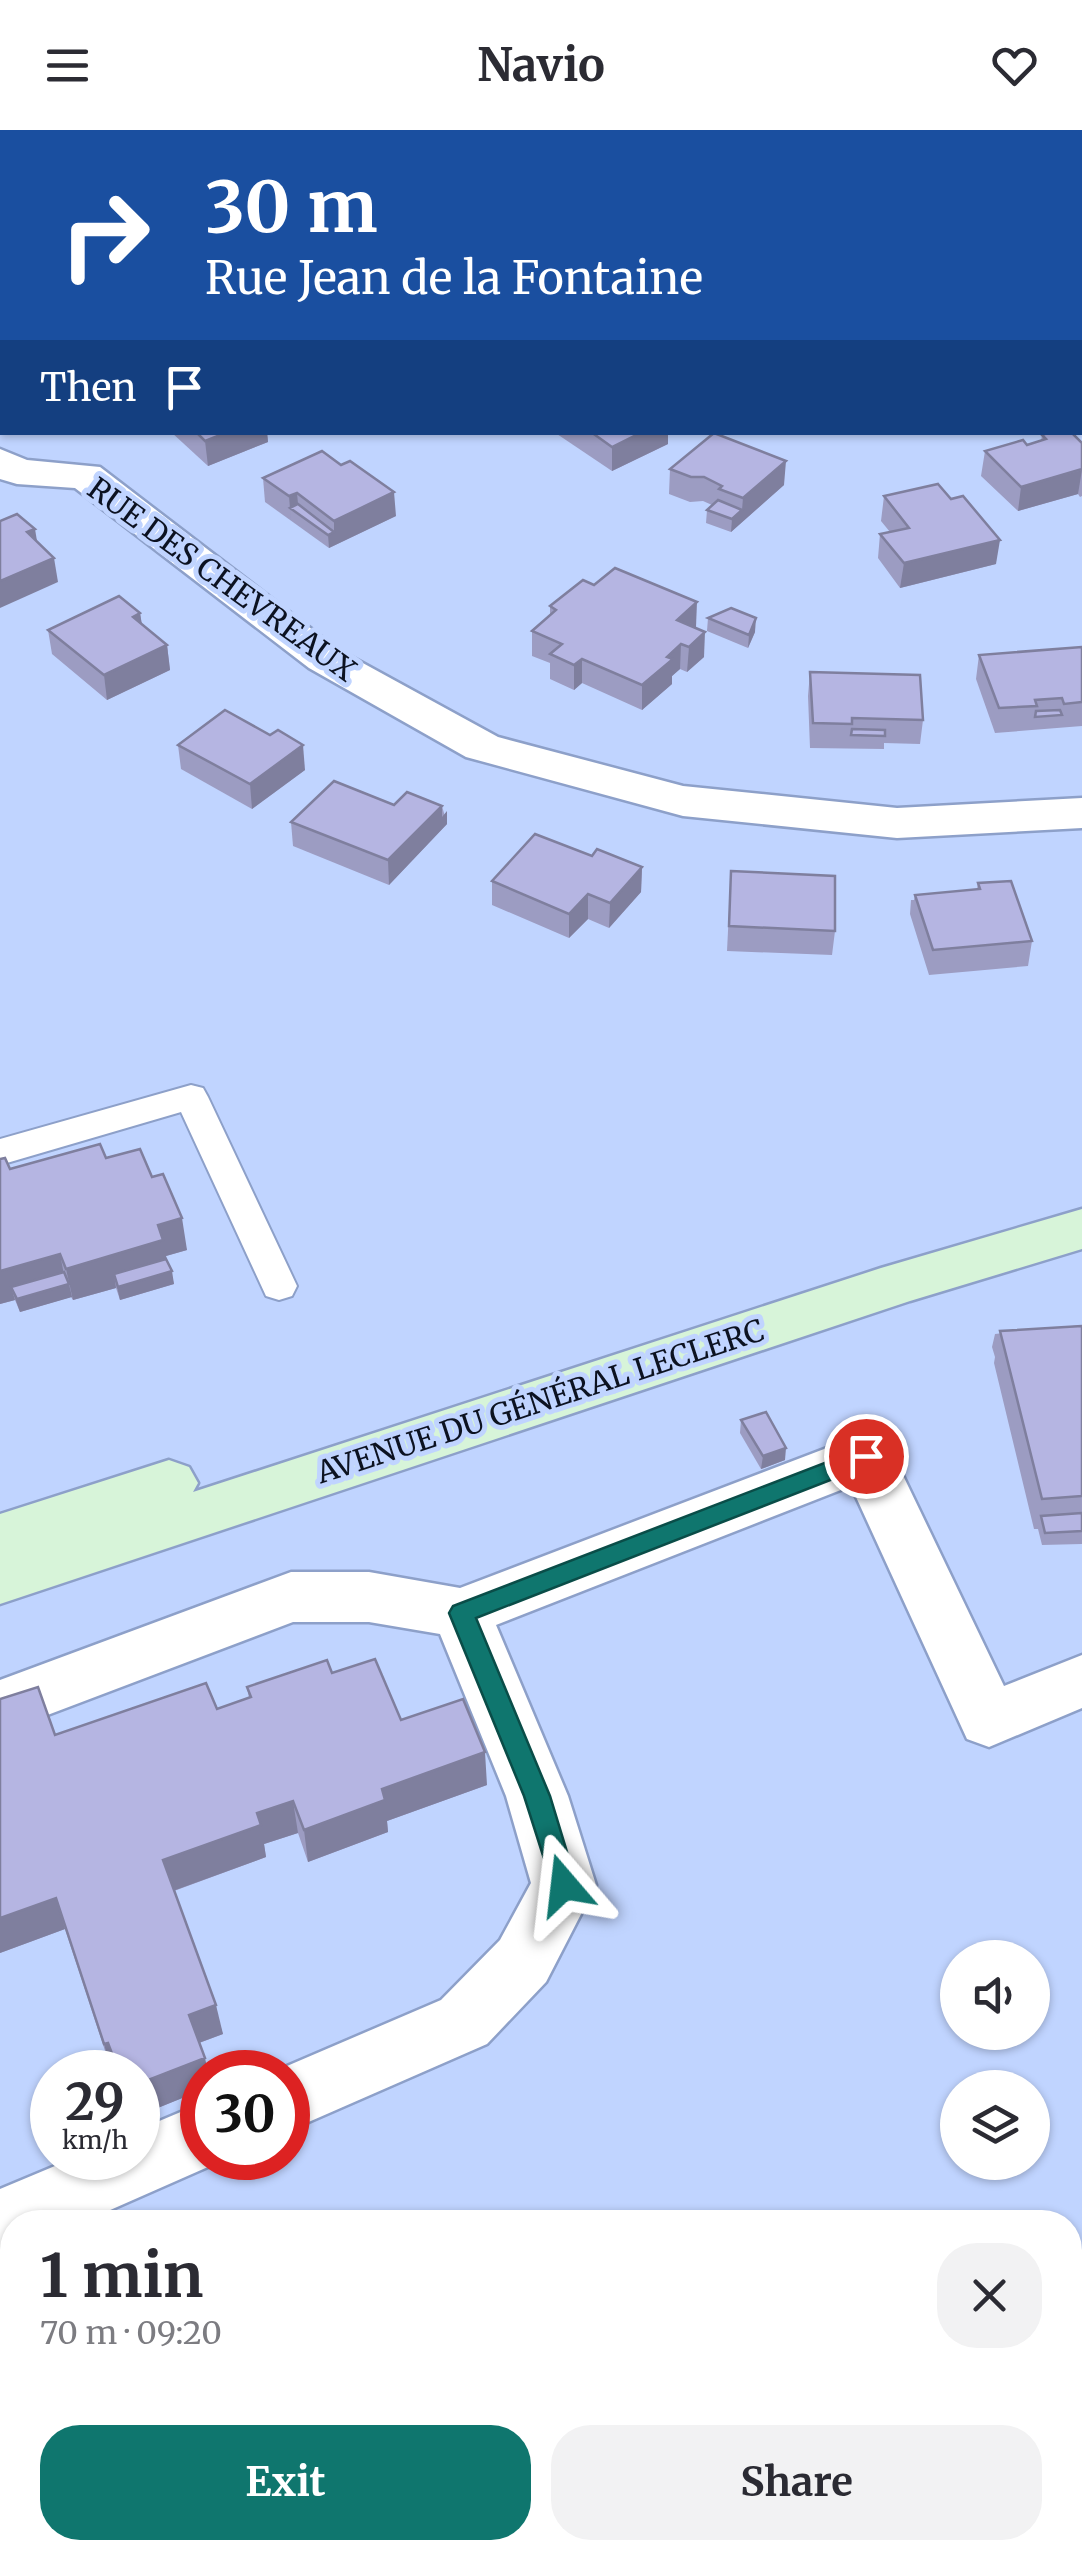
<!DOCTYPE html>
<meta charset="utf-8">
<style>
body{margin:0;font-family:Merriweather,serif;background:#f2f2f3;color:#2b2b33;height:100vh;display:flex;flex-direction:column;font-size:38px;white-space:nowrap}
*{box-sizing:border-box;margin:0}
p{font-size:32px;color:#7c7c81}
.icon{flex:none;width:55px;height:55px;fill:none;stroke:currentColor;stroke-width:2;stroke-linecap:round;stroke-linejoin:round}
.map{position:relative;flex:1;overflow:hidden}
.sheet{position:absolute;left:0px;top:2080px;width:1082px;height:350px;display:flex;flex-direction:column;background:#fff;border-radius:40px 40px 0 0;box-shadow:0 2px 8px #0004}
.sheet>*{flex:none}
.guide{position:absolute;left:0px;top:0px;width:1082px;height:305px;box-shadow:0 2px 8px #0004;background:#1a4fa0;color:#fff;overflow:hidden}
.tools{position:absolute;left:940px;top:1810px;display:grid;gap:20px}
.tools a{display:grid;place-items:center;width:110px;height:110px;border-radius:50%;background:#fff;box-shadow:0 2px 8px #0004;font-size:50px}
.speed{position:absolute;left:30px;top:1920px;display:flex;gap:20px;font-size:50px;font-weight:700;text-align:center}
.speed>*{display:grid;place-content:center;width:130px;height:130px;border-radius:50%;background:#fff;box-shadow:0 2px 8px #0004;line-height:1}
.speed small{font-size:25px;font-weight:400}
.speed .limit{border:15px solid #d22;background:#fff;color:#111}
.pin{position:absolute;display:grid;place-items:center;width:85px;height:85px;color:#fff;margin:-42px;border:5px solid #fff;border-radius:50%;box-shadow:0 2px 10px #0007}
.me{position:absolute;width:110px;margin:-55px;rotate:343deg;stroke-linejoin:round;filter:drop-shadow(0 0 8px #0008)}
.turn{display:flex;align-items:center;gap:35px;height:210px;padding:0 40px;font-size:45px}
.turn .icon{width:130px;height:130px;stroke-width:2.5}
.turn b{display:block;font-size:70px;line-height:85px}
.then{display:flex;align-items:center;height:95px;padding:0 40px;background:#0003;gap:20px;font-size:38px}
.round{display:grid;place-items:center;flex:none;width:105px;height:105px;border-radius:40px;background:#f2f2f3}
.summary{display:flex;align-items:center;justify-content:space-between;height:170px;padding:0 40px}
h1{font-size:60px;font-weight:700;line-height:75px}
.action{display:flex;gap:20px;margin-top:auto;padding:20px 40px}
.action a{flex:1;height:115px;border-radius:40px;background:#0f766e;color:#fff;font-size:40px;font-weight:700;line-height:115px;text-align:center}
.action a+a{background:#f2f2f3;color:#2b2b33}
header{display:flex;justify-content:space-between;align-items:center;height:130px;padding:0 40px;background:#fff;font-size:45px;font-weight:700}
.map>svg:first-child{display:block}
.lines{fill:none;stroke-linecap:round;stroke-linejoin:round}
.service-casing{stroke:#8da0c9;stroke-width:4}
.minor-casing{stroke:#8da0c9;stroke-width:5}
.secondary-casing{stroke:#8da0c9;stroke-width:5}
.service{fill:#fff;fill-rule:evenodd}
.minor{fill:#fff;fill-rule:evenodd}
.secondary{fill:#d7f4d9;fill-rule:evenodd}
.wall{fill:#9c9cc2}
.shaded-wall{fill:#7f7f9e}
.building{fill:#b5b5e2;stroke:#7f7f9e;stroke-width:2.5}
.route{fill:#0f766e;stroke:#0a4d48;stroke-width:2.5}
.labels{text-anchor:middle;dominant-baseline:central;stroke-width:10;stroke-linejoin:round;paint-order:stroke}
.street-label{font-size:30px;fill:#0c1221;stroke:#c0d4ff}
</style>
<header><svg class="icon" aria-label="menu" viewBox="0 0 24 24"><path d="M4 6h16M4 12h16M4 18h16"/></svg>Navio<svg class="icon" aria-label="heart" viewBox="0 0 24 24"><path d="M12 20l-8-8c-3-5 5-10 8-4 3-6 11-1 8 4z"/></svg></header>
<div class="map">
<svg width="1082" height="2430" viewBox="0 0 1082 2430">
<rect width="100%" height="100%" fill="#c0d4ff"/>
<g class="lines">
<defs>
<path id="service" d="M191,955L203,958L208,967L297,1156L292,1166L279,1170L266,1166L181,982L0,1035V1009Z"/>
<g id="minor">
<path d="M2,25V50L0,51V26Z"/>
<path d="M0,204H2V234L0,233Z"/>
<path d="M0,319L27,330L100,337L339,520L498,607L683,656L897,678L1082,668V698L897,708L683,686L466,627L309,538L75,358L17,354L0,349Z"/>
<path d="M866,1303L886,1310L1004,1556L1082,1525V1578L989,1617L967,1609L851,1356L496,1495L568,1666L596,1755L546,1852L487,1914L288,2001V1942H273L441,1870L500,1810L531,1753L506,1666L440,1504L369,1492H293L0,1603V1550L291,1442H369L460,1458Z"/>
<path d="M202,1973V2028L226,2029L83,2092H12V2123L0,2128V2059L74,2028H138V2000Z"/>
</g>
<path id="secondary" d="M1082,1079V1119L910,1171L0,1474V1384L169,1330L189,1337L198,1353L193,1362L881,1138Z"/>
</defs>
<!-- service casing -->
<use href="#service" class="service-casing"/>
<!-- minor casing -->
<use href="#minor" class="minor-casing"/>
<!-- secondary casing -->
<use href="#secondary" class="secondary-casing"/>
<!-- service -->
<use href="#service" class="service"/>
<!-- minor -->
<use href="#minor" class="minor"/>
<!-- secondary -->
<use href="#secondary" class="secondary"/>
</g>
<!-- wall -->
<g class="wall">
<path d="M776,0H864L859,2H776Z"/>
<path d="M171,302H267L268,312L208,336Z"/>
<path d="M554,302H668V314L612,341Z"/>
<path d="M1042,305L1082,313V366L1080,367L1078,364L1018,381L981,346L985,321L1027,315L1041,311Z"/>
<path d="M670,339L784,355L731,402L706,393L707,380L712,375L703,371L690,372L669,364Z"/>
<path d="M263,348L396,386L329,418L265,372Z"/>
<path d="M884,366L996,434L900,458L878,428L880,404L890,402L881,391Z"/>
<path d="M550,476L696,497L704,527L687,542L680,539L672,546V554L642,580L582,553L574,560L550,549V533L532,526V501L550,486Z"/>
<path d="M140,483L142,495L167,515L170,540L107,570L52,524L48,500Z"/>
<path d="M708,488L755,502L748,518L707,501Z"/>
<path d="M1082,517V596L995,603L976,549L979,525Z"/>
<path d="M810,542L923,590L920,614L884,613V619L810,618L808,566Z"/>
<path d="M178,615L305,640L252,679L181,639Z"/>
<path d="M394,675L442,676L447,694L389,755L293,716L291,692Z"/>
<path d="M592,726L642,737L641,762L609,798L588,789L569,808L492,775V751Z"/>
<path d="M731,741L835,801L832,825L727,821Z"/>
<path d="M978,753L1032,811L1028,836L929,845L910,784L911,770H914L915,765L977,759Z"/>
<path d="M106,1028L152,1047L187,1120L166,1126L174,1154L120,1170L116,1158L73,1170L71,1167L20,1182L15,1170L0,1174V1029L10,1039Z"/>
<path d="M1082,1195V1414L1042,1415L1038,1399H1034L994,1233L995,1227L992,1217L995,1204Z"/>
<path d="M741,1290L785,1330L761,1339L740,1303Z"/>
<path d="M332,1543L401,1590L487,1655L387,1691L388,1702L308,1732L298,1703L264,1714L266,1727L174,1761L223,1904L199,1913L202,1960L138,1986V1942H112L65,1799L0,1823V1569L55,1605L217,1579L249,1568L247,1557Z"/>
</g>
<!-- shaded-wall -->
<g class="shaded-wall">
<path d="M821,0H864L859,2H821Z"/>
<path d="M228,302H267L268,312L208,336L205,311Z"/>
<path d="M642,302H668V314L612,341V317Z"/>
<path d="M786,331L784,355L731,402L732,389L742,380L743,368Z"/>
<path d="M1082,340L1078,364L1018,381L1021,357Z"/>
<path d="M394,362L396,386L329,418L328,405L334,402V391Z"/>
<path d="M297,363L299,384L290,378L291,391L289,366Z"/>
<path d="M35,399L39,423L27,402Z"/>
<path d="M1000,410L996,434L900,458L904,433Z"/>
<path d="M54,428L58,452L0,478V451Z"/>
<path d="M697,472L696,497L676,515L677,490Z"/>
<path d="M140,483L144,508L133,487Z"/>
<path d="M756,488L755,502L748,518L749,505Z"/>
<path d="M705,502L704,527L687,542L689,517Z"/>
<path d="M681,514L680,539L672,546V554L642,580V555L667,527Z"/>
<path d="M167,515L170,540L107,570L104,545Z"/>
<path d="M582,529V553L574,560V535Z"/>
<path d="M303,615L305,640L252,679L250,654Z"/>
<path d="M442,676V687L447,681V694L389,755L388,730Z"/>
<path d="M642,737L641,762L609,798L610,773Z"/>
<path d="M588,764V789L569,808V784Z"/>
<path d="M182,1088L187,1120L166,1126L169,1142L172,1141L174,1154L120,1170L114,1144L116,1158L73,1170L66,1139L158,1095Z"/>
<path d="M60,1124L66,1155L69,1154L72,1167L20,1182L11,1157L15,1170L0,1174V1141Z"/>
<path d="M786,1318L785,1330L761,1339L763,1326Z"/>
<path d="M485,1622L487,1655L387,1691L388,1702L308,1732L304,1700L382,1659Z"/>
<path d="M293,1671L298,1703L264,1714L266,1727L170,1762L163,1730L257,1683Z"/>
<path d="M56,1768L65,1799L0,1823V1788Z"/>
<path d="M216,1875L223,1904L196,1914L189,1885Z"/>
<path d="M108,1913L117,1942H112L104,1914Z"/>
<path d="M205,1928L208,1942H202V1960L138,1986V1954Z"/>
</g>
<!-- building -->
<g class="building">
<path d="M107,0H173L172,2H106Z"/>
<path d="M196,302H228L205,311Z"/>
<path d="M591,302H642L612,317Z"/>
<path d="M1050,302H1071L1082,313V339L1021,357L985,321L1023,310L1027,315L1046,309L1042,305Z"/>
<path d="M714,303L786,331L743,368L719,359L722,356L704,347H691L670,339Z"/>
<path d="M322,321L341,335L350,331L394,362L334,391L297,363L289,366L263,348Z"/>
<path d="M938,354L951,369L963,366L1000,410L904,433L880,404L909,398L884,366Z"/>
<path d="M718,370L742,380L732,389L707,380Z"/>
<path d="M298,374L334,402L328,405L290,378Z"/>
<path d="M17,384L35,399L27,402L54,428L0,451V391Z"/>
<path d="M615,438L697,472L677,490L705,502L689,517L681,514L667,527L673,529L642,555L582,529L574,535L550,524L562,514L532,501L556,480L550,476L583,450L594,455Z"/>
<path d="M119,466L140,483L133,487L167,515L104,545L48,500Z"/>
<path d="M731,478L756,488L749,505L708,488Z"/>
<path d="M1082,517V572L1064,574L1062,568L1035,570L1037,576L999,578L979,525Z"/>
<path d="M810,542L920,545L923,590L852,588V594L813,593Z"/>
<path d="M225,580L270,605L278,600L303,615L250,654L178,615Z"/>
<path d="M1060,580L1062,585L1035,587L1036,581Z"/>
<path d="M852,599L885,600V606L851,605Z"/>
<path d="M334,651L394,675L407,662L442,676L388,730L291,692Z"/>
<path d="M535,704L592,726L597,719L642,737L610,773L588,764L569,784L492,751Z"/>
<path d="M731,741L835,746V801L729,796Z"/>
<path d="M1011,751L1032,811L933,820L915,765L980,759L978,753Z"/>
<path d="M100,1014L106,1028L140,1019L152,1047L163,1044L182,1088L158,1095L163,1110L66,1139L60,1124L0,1141V1029L5,1028L10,1039Z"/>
<path d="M166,1129L172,1141L118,1157L114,1144Z"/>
<path d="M64,1142L69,1154L17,1169L11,1157Z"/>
<path d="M1082,1196V1366L1042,1369L1000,1201Z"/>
<path d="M766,1282L786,1318L763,1326L741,1290Z"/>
<path d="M1082,1383V1401L1045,1403L1041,1386Z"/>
<path d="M375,1529L401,1590L463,1569L485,1622L382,1659L385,1670L304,1700L293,1671L257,1683L261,1695L163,1730L216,1875L189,1885L205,1928L138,1954V1942H119L108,1913L104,1914L56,1768L0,1788V1569L38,1557L55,1605L206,1553L217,1579L251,1567L247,1557L327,1530L332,1543Z"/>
</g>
<!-- route -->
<path class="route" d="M866,1317L874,1319L877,1326L874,1333L476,1488L550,1666L577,1755L573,1763L564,1767L555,1763L524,1666L449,1483L453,1476Z"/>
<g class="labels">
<!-- street labels -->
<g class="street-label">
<text transform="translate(222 449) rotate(36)">RUE DES CHEVREAUX</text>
<text transform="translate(540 1271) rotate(-18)">AVENUE DU GÉNÉRAL LECLERC</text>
</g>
</g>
</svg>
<div class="tools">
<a><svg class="icon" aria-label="sound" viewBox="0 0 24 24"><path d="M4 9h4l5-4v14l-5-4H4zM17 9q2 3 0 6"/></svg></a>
<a><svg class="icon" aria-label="layers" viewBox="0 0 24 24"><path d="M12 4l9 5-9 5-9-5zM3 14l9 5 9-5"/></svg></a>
</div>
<div class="speed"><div>29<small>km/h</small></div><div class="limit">30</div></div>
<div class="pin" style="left:866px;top:1326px;background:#d93025"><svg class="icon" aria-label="arrive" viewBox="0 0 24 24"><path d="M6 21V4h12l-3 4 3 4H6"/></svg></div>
<svg class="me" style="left:564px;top:1755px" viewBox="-20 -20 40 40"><path d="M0-17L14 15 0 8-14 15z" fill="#0f766e" stroke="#fff" stroke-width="4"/></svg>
<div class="guide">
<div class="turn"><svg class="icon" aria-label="right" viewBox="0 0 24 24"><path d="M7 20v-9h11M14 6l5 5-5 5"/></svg><div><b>30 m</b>Rue Jean de la Fontaine</div></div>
<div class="then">Then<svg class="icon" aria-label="arrive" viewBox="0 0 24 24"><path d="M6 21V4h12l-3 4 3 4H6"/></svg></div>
</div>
<section class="sheet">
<div class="summary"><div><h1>1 min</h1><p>70 m · 09:20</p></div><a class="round"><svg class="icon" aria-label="close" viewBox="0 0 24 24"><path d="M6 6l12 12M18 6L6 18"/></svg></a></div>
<div class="action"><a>Exit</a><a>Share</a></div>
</section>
</div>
